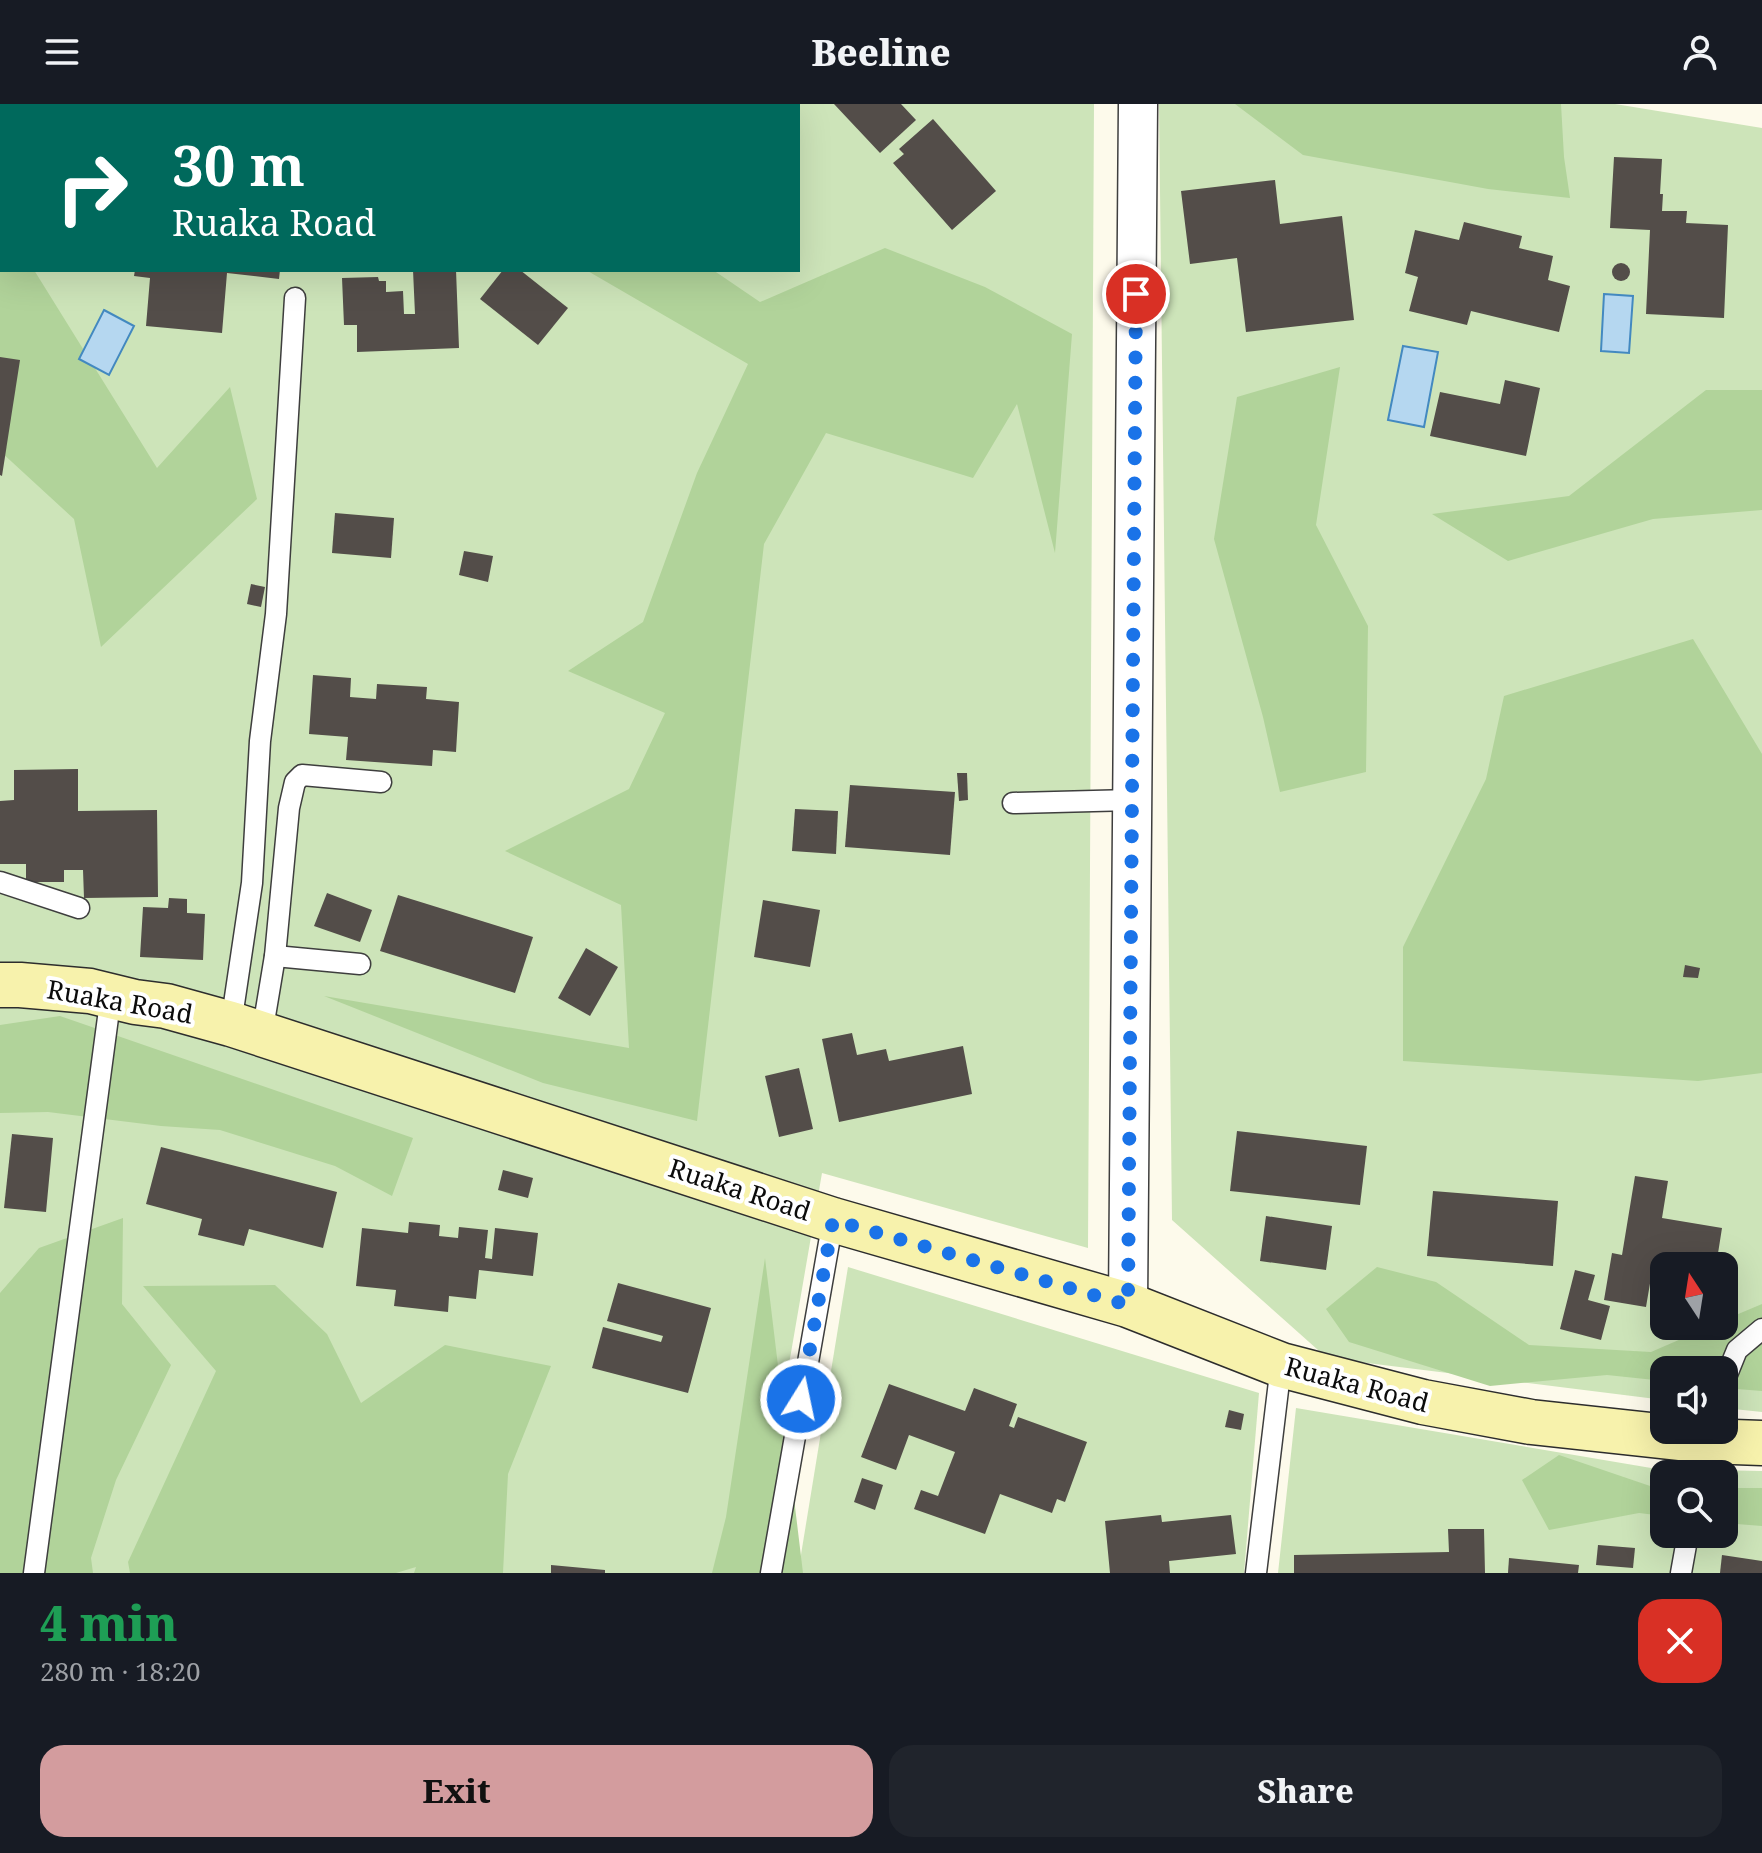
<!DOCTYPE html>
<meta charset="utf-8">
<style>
body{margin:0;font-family:"Noto Serif",serif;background:#20242c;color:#f1f3f6;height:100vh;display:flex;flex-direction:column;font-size:30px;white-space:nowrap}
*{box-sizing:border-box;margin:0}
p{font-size:26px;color:#9ea1a6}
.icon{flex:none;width:44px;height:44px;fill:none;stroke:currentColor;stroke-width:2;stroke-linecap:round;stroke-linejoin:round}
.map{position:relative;height:1469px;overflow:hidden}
.details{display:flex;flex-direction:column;background:#171b24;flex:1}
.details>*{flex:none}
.top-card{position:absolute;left:0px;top:0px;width:800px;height:168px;box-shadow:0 8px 32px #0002;background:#00695c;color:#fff;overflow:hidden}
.needle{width:52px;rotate:348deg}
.controls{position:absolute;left:1650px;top:1148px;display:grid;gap:16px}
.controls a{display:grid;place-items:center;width:88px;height:88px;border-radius:16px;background:#171b24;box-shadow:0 8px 32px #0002;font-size:40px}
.pin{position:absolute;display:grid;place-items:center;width:68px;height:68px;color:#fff;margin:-34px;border:4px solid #fff;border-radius:50%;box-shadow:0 2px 8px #0007}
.me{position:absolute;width:88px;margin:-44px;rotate:10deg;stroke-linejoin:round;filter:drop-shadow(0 0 6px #0008)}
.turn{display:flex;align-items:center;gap:28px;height:168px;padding:0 40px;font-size:36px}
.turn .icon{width:104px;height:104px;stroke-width:2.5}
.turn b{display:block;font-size:56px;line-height:68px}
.round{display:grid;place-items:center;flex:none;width:84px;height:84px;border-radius:24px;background:#20242c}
.headline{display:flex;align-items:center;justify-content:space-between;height:136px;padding:0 40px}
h1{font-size:48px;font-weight:800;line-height:60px;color:#1e9e55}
.cta{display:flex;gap:16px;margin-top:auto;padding:16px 40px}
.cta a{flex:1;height:92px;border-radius:24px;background:#d39c9e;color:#111;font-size:32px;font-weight:800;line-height:92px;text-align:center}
.cta a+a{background:#20242c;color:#f1f3f6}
header{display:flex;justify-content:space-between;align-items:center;height:104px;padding:0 40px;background:#171b24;font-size:36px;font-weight:800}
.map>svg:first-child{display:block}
.green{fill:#cde4b9;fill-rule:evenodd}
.forest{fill:#b1d39a}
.water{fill:#b5d7f0;stroke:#4389c0;stroke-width:2}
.building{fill:#534d49}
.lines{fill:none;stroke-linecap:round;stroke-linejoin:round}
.lane-casing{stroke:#3e3e3e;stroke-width:23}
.street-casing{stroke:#3e3e3e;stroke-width:41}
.secondary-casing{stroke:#2d2d2d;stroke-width:47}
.lane{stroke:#fff;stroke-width:20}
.street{stroke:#fff;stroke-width:38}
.secondary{stroke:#f7f2ac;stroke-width:44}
.route{stroke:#1a73e8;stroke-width:14;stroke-dasharray:0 25.2}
.labels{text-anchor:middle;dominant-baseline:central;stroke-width:8;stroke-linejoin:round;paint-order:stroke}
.street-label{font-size:26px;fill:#0b0b0b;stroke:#fff}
</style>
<header><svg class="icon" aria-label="menu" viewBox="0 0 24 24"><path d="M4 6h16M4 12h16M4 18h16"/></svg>Beeline<svg class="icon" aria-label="person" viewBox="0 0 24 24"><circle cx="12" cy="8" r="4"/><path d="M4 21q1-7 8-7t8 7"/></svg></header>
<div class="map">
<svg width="1762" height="1469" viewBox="0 0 1762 1469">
<rect width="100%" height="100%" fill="#fdfaeb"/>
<!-- green -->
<g class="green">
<path d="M0,0H1094L1088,1144L822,1069L753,1469H0ZM2,2H798V166H2Z"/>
<path d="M1159,0H1615L1762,24V1308L1724,1304V1266H1664V1296L1327,1254L1172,1116ZM1664,1162H1724V1222H1664Z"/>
<path d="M848,1163L1259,1289L1244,1469H798Z"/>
<path d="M1296,1304L1657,1365L1762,1367V1469H1278ZM1664,1370H1724V1430H1664Z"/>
</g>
<!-- forest -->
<g class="forest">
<path d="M1,0H572V2H5Z"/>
<path d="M1235,0H1561L1564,53L1570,94L1488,85L1303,51Z"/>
<path d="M0,130L2,132V166H34L157,364L230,283L257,395L101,543L74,415L0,347Z"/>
<path d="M885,144L985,183L1072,230L1055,449L1017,300L973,374L826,329L764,440L697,1017L543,979L324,892L629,944L621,801L505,747L629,685L665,609L568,567L643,518L697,369L748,260L586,166H713L760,198Z"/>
<path d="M1340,263L1316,421L1368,522L1366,668L1280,688L1263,613L1214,435L1237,293Z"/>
<path d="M1706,286H1762V406L1653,415L1508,457L1432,410L1569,392Z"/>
<path d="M1693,535L1762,650V969L1698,977L1403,957V843L1486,675L1504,592Z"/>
<path d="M60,912L413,1034L392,1092L335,1062L220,1026L161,1022L48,1008L0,1009V921Z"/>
<path d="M123,1114L122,1200L171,1261L116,1376L91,1454L93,1469H0V1189L39,1144Z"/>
<path d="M765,1154L803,1469H712L726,1413Z"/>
<path d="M1377,1163L1436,1178L1529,1241L1651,1248L1711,1222H1724V1216L1762,1200V1287L1724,1284V1266H1664V1277L1607,1271L1490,1282L1349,1238L1326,1205Z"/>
<path d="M275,1181L327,1230L361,1299L445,1241L551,1262L508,1370L503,1469H414L416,1463L396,1469H130L128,1458L216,1267L143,1182Z"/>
<path d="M1559,1351L1656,1384H1664V1412L1639,1409L1549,1426L1522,1376Z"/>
<path d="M1724,1384H1762V1422L1724,1419Z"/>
</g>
<!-- water -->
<g class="water">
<path d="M1604,190L1633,192L1629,249L1601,247Z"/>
<path d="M104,206L134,222L109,271L79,255Z"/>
<path d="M1403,242L1438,248L1424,323L1388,316Z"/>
</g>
<!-- building -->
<g class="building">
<path d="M834,0H901L916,16L880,49Z"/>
<path d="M933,15L996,87L952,126L893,59L904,50L899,45Z"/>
<path d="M1614,53L1662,55L1660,90H1663L1662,107H1687L1686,119L1728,121L1724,214L1646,210L1650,126L1610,124Z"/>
<path d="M1275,76L1280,120L1342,112L1354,216L1246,228L1237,154L1190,160L1181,87Z"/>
<path d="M1464,118L1522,132L1519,144L1553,152L1548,176L1570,182L1559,228L1471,207L1467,221L1409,207L1418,173L1405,169L1415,126L1459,136Z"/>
<circle cx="1621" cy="168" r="9"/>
<path d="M135,166H280L279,175L227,169L222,229L146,222L150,174L134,172Z"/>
<path d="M413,166H456L459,244L357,248V221H344L342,174L378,173L379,177H386V188L403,187L404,210H415Z"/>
<path d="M503,166H520L568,204L538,241L480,195Z"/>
<path d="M0,253L20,256L2,372L0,371Z"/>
<path d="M1505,276L1540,284L1526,352L1430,332L1440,288L1500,300Z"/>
<path d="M335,409L394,414L391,454L332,449Z"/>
<path d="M464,447L493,452L488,478L459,471Z"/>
<path d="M251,480L265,483L261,503L247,500Z"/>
<path d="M313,571L351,574L350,593L376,595L377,580L427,583L426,595L459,598L456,648L433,646L432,662L346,656L348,633L309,630Z"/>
<path d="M78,665V707L157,706L158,793L84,794L83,766H64V778H26V760H0V697L14,696V666Z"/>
<path d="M957,669H967L968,696L959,697Z"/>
<path d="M850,681L955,688L950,751L845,743Z"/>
<path d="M795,705L838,707L836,750L792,747Z"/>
<path d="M327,789L372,806L360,838L314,822Z"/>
<path d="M398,791L533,833L515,889L380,847Z"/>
<path d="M169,794L187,795V809L205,810L203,856L140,853L143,803L168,804Z"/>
<path d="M763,796L820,806L810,863L754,853Z"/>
<path d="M586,844L618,863L590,912L558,894Z"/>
<path d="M1685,861L1700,864L1698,874L1683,873Z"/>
<path d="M852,929L857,951L886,945L889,957L963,942L972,990L839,1018L822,935Z"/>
<path d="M799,964L813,1025L779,1033L765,972Z"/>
<path d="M1237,1027L1367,1042L1360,1101L1230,1087Z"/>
<path d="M12,1030L53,1034L46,1108L4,1104Z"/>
<path d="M161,1043L337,1088L323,1144L249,1125L244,1142L198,1131L202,1115L146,1100Z"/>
<path d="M503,1066L533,1074L528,1094L498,1086Z"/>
<path d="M1635,1072L1668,1077L1662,1114L1722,1124L1716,1162H1664V1164L1653,1162L1646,1203L1604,1196L1612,1149L1622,1151Z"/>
<path d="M1433,1087L1558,1097L1553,1162L1427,1152Z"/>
<path d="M1266,1112L1332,1122L1326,1166L1260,1157Z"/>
<path d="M409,1118L440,1121L439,1132L458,1134L459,1123L488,1126L485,1154L492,1155L495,1124L538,1129L533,1172L479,1166L476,1195L449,1192L448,1208L394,1202L396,1186L356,1182L362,1124L408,1129Z"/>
<path d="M1575,1166L1595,1171L1588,1196L1610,1202L1601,1236L1560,1225Z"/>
<path d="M618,1179L711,1204L688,1289L592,1264L603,1223L661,1238L663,1232L607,1217Z"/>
<path d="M889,1280L965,1307L974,1284L1017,1300L1009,1322L1014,1324L1018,1313L1087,1338L1065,1398L1057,1395L1052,1409L1000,1390L985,1430L914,1405L921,1386L938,1392L955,1348L909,1331L896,1366L861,1353Z"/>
<path d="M1229,1306L1244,1310L1241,1326L1225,1323Z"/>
<path d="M862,1374L883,1381L875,1406L854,1398Z"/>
<path d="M1161,1411L1162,1418L1231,1411L1236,1450L1169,1457L1170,1469H1110L1105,1417Z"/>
<path d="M1448,1425H1484L1485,1469H1294V1451L1449,1448Z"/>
<path d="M1598,1441L1635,1444L1633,1464L1596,1461Z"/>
<path d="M1722,1451L1762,1457V1469H1720Z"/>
<path d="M1509,1454L1579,1461L1578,1469H1508Z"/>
<path d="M551,1461L605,1466V1469H551Z"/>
</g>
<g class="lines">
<defs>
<g id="lane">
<path d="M0,73L2,74"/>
<path d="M1013,699L1132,696"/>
<path d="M0,778L79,804"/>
<path d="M275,852L360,860"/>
<path d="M231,920L252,779L260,637L276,510L295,194"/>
<path d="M262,930L275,852L289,704L295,678L302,671L381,678"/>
<path d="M1724,1278L1737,1246L1762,1225"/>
<path d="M1699,1370L1706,1335"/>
<path d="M34,1469L111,891"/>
<path d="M771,1469L833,1116"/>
<path d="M1256,1469L1281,1261"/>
<path d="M1681,1469L1688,1430"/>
</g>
<path id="street" d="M1128,1201L1138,0"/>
<path id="secondary" d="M0,881H20L90,887L135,898L166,902L231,920L833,1116L1128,1201L1281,1261L1423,1298L1531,1318L1706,1337L1762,1339"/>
</defs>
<!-- lane casing -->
<use href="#lane" class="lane-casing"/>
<!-- street casing -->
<use href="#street" class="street-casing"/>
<!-- secondary casing -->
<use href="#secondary" class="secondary-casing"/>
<!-- lane -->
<use href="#lane" class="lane"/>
<!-- street -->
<use href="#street" class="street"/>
<!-- secondary -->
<use href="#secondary" class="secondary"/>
</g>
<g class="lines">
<!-- route -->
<path class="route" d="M801,1295L833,1116L1128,1201L1136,190"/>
</g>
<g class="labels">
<!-- street labels -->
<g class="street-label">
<text transform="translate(120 897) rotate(10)">Ruaka Road</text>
<text transform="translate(740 1085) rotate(18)">Ruaka Road</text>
<text transform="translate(1357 1280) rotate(15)">Ruaka Road</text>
</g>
</g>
</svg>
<div class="controls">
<a><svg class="needle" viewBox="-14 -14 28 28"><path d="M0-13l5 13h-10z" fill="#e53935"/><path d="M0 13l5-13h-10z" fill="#9ea1a6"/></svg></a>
<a><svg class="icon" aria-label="sound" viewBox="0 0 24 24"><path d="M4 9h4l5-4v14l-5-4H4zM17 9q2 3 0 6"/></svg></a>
<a><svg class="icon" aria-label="search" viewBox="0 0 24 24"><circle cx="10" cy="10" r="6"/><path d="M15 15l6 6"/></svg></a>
</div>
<div class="pin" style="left:1136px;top:190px;background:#d93025"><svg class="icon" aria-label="arrive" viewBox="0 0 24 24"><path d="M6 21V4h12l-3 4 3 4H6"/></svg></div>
<svg class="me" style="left:801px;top:1295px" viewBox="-20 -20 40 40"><circle r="17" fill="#1a73e8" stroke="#fff" stroke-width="3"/><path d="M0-11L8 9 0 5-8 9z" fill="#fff"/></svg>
<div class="top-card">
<div class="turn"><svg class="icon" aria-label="right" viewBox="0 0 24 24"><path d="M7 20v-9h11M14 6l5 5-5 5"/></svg><div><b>30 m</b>Ruaka Road</div></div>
</div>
</div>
<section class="details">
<div class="headline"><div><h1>4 min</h1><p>280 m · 18:20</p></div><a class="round" style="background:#d93025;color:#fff"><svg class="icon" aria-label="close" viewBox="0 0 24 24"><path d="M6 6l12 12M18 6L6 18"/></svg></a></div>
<div class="cta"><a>Exit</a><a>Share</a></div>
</section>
